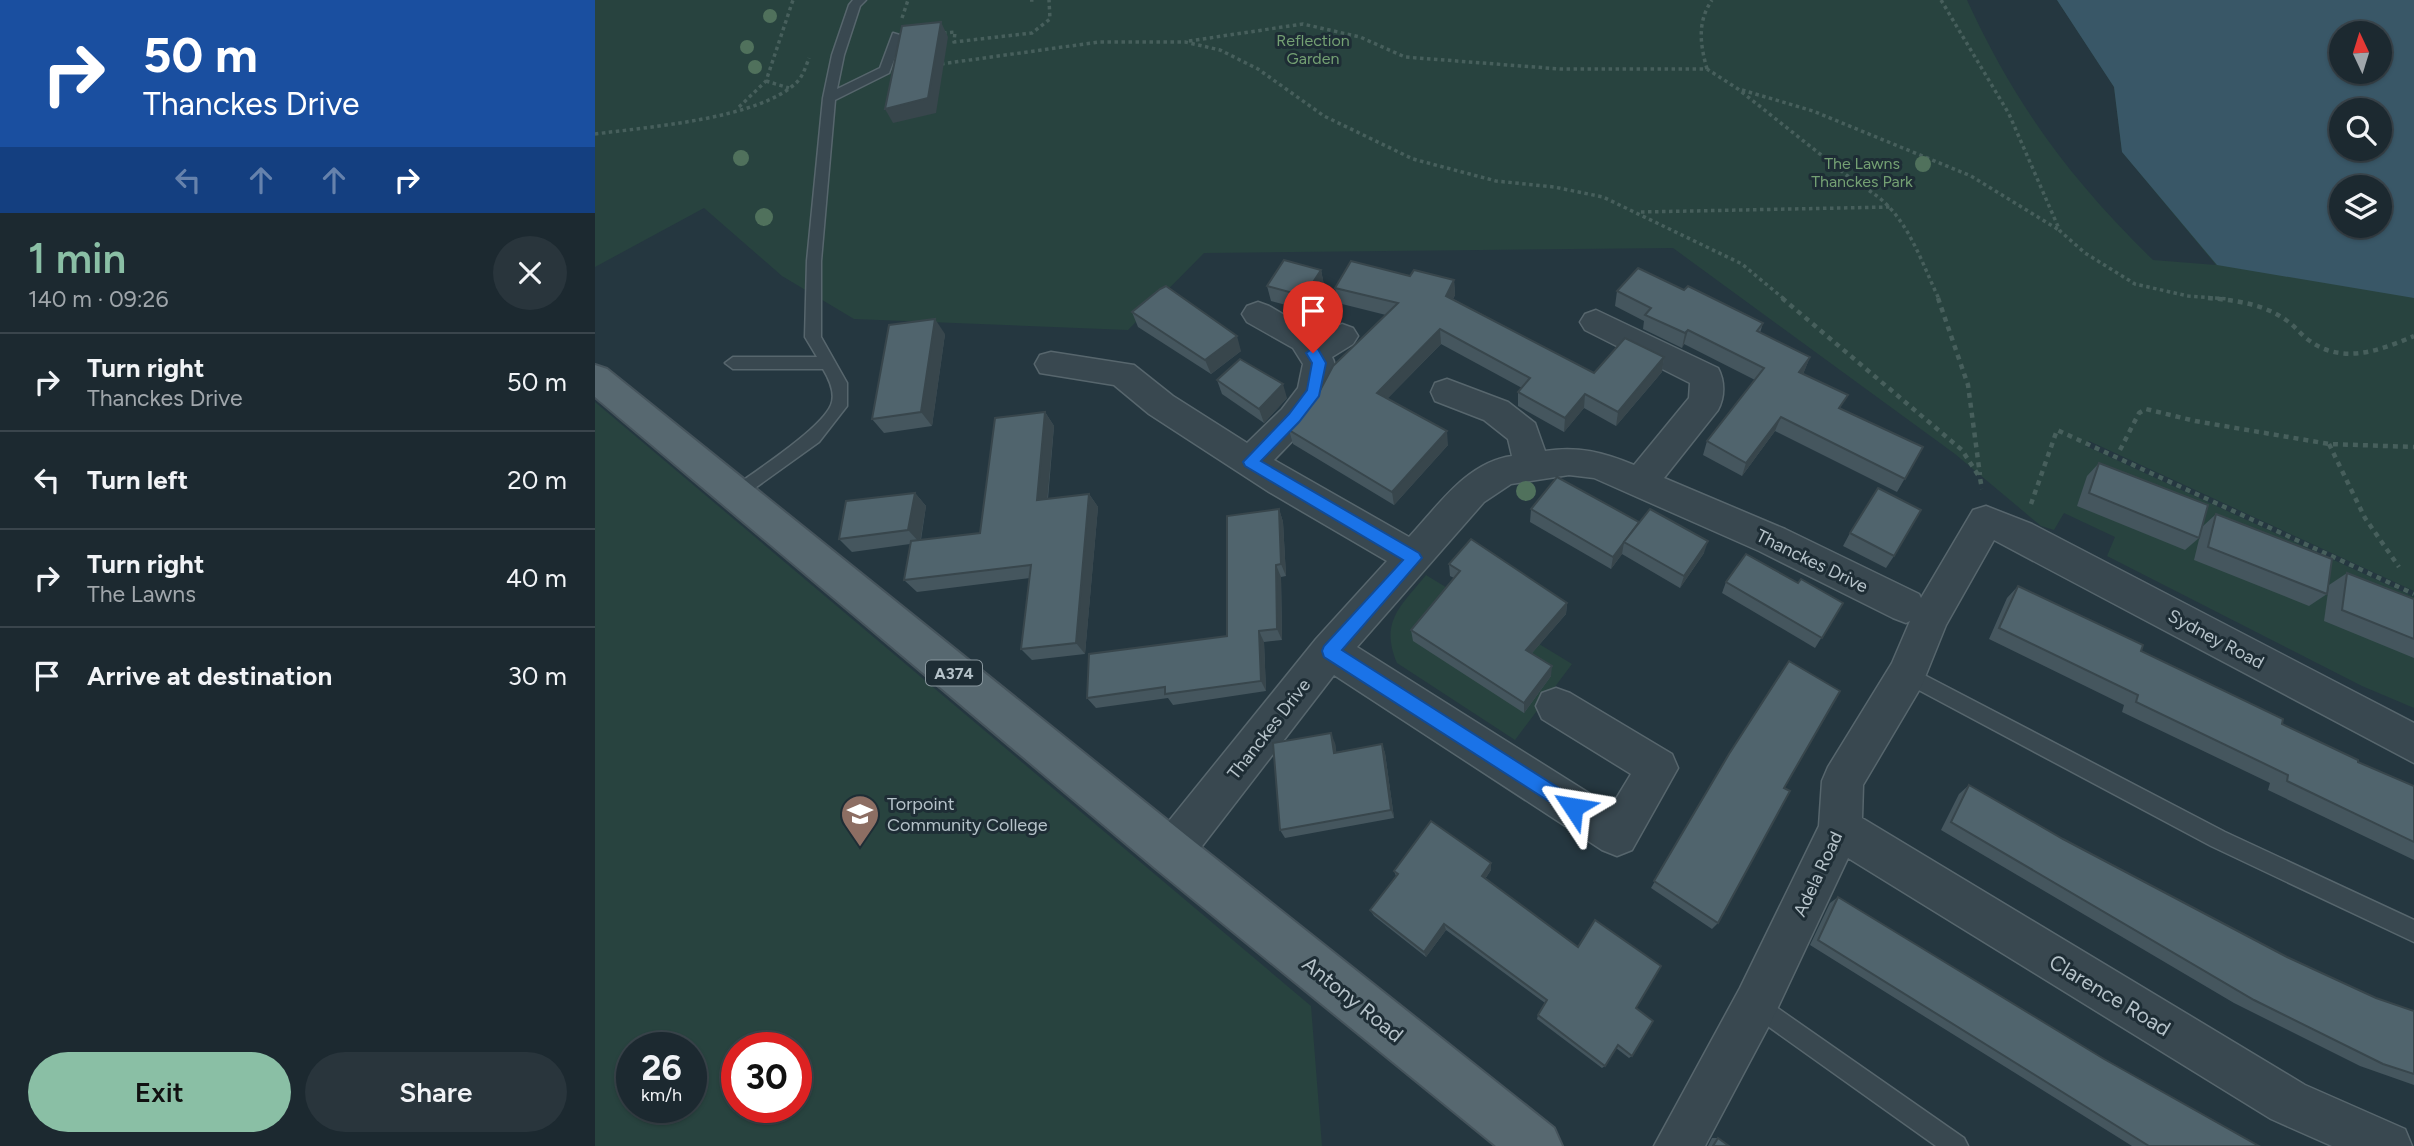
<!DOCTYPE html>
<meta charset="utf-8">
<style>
body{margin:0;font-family:Figtree,sans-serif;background:#29353c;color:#f1f3f6;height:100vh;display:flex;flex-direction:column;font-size:26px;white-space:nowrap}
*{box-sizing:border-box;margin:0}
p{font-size:23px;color:#a0a6ab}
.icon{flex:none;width:38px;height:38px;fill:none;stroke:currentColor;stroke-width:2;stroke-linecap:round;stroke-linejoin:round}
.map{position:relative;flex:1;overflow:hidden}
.panel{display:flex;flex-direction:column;background:#1c2930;width:595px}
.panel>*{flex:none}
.banner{background:#1a4fa0;color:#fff;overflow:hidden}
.needle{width:46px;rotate:356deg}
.fabs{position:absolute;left:1734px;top:21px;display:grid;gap:14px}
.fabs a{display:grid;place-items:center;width:63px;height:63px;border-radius:50%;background:#1c2930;box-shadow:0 2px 5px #0004,0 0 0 2px #3a454c;font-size:35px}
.speed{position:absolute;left:21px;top:1032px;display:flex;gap:14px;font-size:35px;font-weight:700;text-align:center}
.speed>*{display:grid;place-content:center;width:91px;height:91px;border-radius:50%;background:#1c2930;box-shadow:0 2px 5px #0004,0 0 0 2px #3a454c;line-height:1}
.speed small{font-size:18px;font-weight:400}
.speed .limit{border:10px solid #d22;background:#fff;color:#111}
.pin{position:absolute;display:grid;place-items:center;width:60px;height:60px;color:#fff;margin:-72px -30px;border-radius:50% 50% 50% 0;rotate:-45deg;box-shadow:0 0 7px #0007}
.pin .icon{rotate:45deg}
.me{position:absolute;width:77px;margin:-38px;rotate:303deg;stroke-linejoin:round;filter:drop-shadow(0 0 5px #0008)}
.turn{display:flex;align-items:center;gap:24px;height:147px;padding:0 28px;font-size:32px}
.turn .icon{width:91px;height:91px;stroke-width:2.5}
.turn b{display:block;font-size:49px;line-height:60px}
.lanes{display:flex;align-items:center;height:66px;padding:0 28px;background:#0003;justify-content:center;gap:35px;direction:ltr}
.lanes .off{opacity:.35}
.round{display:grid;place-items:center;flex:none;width:74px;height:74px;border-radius:37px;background:#29353c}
.head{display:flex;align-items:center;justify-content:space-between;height:119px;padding:0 28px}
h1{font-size:42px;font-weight:600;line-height:52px;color:#8abfa5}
.primary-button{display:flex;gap:14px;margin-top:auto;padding:14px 28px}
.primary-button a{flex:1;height:80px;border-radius:42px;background:#8abfa5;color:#111;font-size:28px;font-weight:600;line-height:80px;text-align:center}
.primary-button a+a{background:#29353c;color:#f1f3f6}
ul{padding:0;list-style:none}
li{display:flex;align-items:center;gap:21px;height:98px;padding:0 28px;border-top:2px solid #3a454c}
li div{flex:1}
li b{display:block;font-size:26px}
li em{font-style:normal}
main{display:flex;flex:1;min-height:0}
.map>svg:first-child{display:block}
.green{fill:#28433f;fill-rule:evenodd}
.water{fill:#395767;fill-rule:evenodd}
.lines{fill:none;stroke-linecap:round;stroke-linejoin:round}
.service-casing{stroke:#57666d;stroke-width:3}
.minor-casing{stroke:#57666d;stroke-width:3}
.primary-casing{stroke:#46545c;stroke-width:4}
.path-far1{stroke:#475f5c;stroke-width:3.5;stroke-dasharray:3.5 3.5;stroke-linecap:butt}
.path{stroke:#475f5c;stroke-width:4.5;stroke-dasharray:5 5;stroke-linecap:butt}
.service{fill:#394850;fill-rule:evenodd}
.minor{fill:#394850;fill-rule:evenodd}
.primary{fill:#576870;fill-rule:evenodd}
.tree{fill:#50715c}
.wall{fill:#45565e}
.shaded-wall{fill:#38464c}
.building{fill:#50646d;stroke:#38464c;stroke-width:2}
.route{fill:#1a73e8;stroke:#114b97;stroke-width:2}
.labels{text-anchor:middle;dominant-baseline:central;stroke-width:6;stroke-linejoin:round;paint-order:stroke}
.far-park-label{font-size:16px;fill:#74a073;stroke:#1e2d35}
.shield{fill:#1e2d35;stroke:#88969d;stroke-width:2}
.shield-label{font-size:16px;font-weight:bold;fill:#b6c3ca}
.street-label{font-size:18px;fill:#b6c3ca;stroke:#1e2d35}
.poi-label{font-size:18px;fill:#b6c3ca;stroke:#1e2d35;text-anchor:start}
.near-street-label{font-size:21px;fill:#b6c3ca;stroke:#1e2d35}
</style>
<main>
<section class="panel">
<div class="banner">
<div class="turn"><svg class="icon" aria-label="right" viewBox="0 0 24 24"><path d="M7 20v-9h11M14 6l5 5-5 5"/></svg><div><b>50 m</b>Thanckes Drive</div></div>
<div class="lanes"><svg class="icon off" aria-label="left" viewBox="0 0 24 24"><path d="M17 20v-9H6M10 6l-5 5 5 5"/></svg><svg class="icon off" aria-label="ahead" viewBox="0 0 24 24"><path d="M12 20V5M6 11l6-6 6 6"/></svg><svg class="icon off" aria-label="ahead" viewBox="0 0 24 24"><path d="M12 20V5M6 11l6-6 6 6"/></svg><svg class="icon" aria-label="right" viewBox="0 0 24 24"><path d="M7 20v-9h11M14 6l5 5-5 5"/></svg></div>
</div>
<div class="head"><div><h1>1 min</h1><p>140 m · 09:26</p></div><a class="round"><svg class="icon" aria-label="close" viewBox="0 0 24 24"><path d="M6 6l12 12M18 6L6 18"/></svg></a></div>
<ul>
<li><svg class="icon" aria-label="right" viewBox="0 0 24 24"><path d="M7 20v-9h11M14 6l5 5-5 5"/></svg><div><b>Turn right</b><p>Thanckes Drive</p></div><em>50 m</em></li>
<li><svg class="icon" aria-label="left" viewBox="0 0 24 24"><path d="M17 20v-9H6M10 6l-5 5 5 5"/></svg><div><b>Turn left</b></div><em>20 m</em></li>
<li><svg class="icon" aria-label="right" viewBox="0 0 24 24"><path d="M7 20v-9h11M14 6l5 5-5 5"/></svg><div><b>Turn right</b><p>The Lawns</p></div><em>40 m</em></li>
<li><svg class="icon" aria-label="arrive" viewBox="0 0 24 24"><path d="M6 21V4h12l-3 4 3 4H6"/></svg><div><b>Arrive at destination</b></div><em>30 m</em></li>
</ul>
<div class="primary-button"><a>Exit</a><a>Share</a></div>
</section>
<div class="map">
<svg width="1819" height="1146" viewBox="0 0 1819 1146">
<rect width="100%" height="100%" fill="#253740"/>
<!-- green -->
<g class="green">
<path d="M0,0H1372C1420,105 1476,180 1558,260L1621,265L1527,152L1519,87L1462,0H1819V591L1494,441L1491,446L1819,597V708L1767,686L1512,556L1520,537L1469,513L1459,530L1446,526L1360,454L1078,248L609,253L533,330L259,319L187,276L109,208L0,267ZM1746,33H1785V72H1746ZM1746,110H1785V149H1746ZM1746,187H1785V226H1746Z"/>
<path d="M0,402L716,1006L727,1146H0ZM37,1048H96V1108H37ZM142,1048H201V1108H142Z"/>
<path d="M831,575L977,664L920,740L802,663C784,621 807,605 831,575Z"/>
</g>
<!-- water -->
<path class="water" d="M1462,0H1819V298L1622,265L1527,152L1519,87ZM1746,33H1785V72H1746ZM1746,110H1785V149H1746ZM1746,187H1785V226H1746Z"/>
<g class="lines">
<defs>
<g id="service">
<path d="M258,0H271L265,6L249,55L242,89L285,68L298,33L308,36L294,73L240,100L226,261V337L252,383V406L224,442L142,501L136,499L134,494L136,489C159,472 226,429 236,405C241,393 234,379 228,369H138L130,363L138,357H222L210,337L212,261L228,98L237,55L254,5Z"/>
<path d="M1312,666L1630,832L1819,920V942L1616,846L1305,680L1303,674L1305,668Z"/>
<path d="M1161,993L1369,1138L1373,1146H1341L1153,1012L1150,1004L1153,996Z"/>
</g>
<path id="minor" d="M663,302L674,306L723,335L747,324L758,328L763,336L758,344L737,357C754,389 699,439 679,460L814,537C843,506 872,462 917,456L913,439L889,420L840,401L836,392L840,383L852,379L913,402L940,423L950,451C983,446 1008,452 1039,465L1094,398L1095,383L990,330L985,322L990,314L1001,310L1123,368C1130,381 1130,397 1123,410L1069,478L1190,529L1324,594L1326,598L1378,510L1391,506L1437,524L1819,723V763L1399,540L1351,625L1326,687L1268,785L1267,818L1710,1085L1810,1129L1817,1146H1737L1676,1119L1253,858L1177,1020L1110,1146H1059L1145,988L1224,826L1227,781L1233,767L1297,663L1315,621L1311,623L1298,618L1164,551L999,478L974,475L916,484L889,502L762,647L1016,807L1036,774L947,719L941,706L947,693L961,688L975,693L1077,754L1083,768L1037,850L1022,856L1007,850L739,675L591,867L576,873L561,867L555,852L561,837L721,639L792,561L674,492L554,414L519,385L445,373L440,364L445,355L456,352L539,365L578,396L652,443L687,409L703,388L708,364L698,348L652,322L647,314L652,306Z"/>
<path id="primary" d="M0,365L12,369L592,836L959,1128L967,1146H901L560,868L0,397Z"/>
</defs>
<!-- service casing -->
<use href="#service" class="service-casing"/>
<!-- minor casing -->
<use href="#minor" class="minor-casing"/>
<!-- primary casing -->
<use href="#primary" class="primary-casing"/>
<!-- path-far1 -->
<g class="path-far1">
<path d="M435,0H439"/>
<path d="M1346,0L1414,114L1465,231L1490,253L1540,284L1593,296L1633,299"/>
<path d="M307,18L313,0"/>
<path d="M348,33L360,32L359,42L437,33L455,19L454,0"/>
<path d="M594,41L708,24L765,37L810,57L965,69H1112L1143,89L1264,185C1310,207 1323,255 1344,299"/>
<path d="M346,64L504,42H590L625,50L663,69L729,116L818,159L901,181L959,187L1008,197L1147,264L1189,299"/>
<path d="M1112,69C1105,44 1102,22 1117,0"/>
<path d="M171,81L194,88"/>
<path d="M1147,90L1218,111L1376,176L1464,230"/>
<path d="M144,107L171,81L198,0"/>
<path d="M0,134C52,127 165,119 202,82C208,76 211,66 214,58"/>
<path d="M1046,212L1295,207"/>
</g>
<!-- path -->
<g class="path">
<path d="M1187,298L1367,450L1385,478L1387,489"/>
<path d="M1343,298L1373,385L1385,475"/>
<path d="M1613,298C1639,300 1669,304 1691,320C1700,326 1706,335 1715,341C1748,365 1786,350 1819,336"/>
<path d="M1734,444L1770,518L1804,567"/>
<path d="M1525,450L1544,413L1551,409L1600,421L1734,444L1819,447"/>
<path d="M1436,504L1462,430L1819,594"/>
</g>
<!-- service -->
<use href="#service" class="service"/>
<!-- minor -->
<use href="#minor" class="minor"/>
<!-- primary -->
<use href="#primary" class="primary"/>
</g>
<!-- trees -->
<g class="tree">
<circle cx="175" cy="16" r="7"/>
<circle cx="152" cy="47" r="7"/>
<circle cx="160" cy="67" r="7"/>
<circle cx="146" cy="158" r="8"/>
<circle cx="1328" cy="164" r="8"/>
<circle cx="169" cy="217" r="9"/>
<circle cx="931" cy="491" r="10"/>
</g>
<!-- wall -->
<g class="wall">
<path d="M726,270L729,285L713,311L676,301L672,286Z"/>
<path d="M815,276L859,280L860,295L858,299L999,373L1069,357L1067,372L1021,426L989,408L969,432L923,406V392L927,388L846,344L792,399L853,445L799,505L698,444L694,430L791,315L743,303L740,288Z"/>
<path d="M1089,290L1168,323L1165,333L1215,357L1208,374L1247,409L1328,447L1302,492L1180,431L1147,476L1108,455L1112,441L1160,380L1089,344L1087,348L1048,329L1049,321L1020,306L1022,291Z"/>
<path d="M537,312L646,351L616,374L543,327Z"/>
<path d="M350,334L337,426L289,433L277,419Z"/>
<path d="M622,380L692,398L669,423L627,394Z"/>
<path d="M450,412L459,426L453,499L494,494L503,507L490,654L437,660L426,649L435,578L322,592L309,580L315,544L257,552L244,539L320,493L331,506L326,540L385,533Z"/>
<path d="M1504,463L1604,538L1590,550L1482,506L1492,476Z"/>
<path d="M684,509L688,522L691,576L686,577L687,640L669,642L671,691L578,705L573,698L501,708L492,698L632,636Z"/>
<path d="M936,509L1044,522L1109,553L1085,588L1027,554L1016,569L935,522Z"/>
<path d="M1621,514L1732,594L1714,606L1599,560L1607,527Z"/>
<path d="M1255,533L1299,556L1291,568L1248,546Z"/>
<path d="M854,564L972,603L971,614L937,653L956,676L929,713L818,641L816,630L859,578L855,576Z"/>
<path d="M1752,573L1819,599V658L1729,621L1734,585Z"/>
<path d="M1131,582L1203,583L1248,603L1220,648L1127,593Z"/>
<path d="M1423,586L1546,651L1763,762L1819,786V860L1673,790L1675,783L1527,712L1529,705L1394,639L1412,598Z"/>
<path d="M740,743L741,752L787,744L790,753L799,818L690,838L685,830Z"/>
<path d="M1134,754L1189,788L1123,923L1117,929L1056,888Z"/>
<path d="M1374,785L1468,839L1692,957L1781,998L1819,1011V1085L1765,1066L1639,1003L1346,830L1364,794Z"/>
<path d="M896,863V870L890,879L1041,1008L1037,1056L1034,1058L1021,1048L1010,1066L1007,1068L942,1019L943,1015L950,1003L851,930L831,957L779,916L775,910L801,876L799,871Z"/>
<path d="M1243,897L1509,1059L1664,1146H1537L1215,945L1235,903Z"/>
<path d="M1117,1138H1123L1134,1146H1113Z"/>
</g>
<!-- shaded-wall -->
<g class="shaded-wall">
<path d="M346,22L353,37L341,113L298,123L290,109Z"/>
<path d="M726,270L729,285L713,311L709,296Z"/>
<path d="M859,280L860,295L852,311L851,296Z"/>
<path d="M340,319L350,334L337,426L326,412Z"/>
<path d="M845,329L846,344L784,407L782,393Z"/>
<path d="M1093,330L1089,344L1087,348L1090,333Z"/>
<path d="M642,336L646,351L616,374L610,360Z"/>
<path d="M1069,357L1067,372L1021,426L1023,412Z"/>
<path d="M1215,357L1209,372L1198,386L1204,372Z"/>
<path d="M688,384L692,398L669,423L664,409Z"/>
<path d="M990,394L989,408L969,432L970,418Z"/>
<path d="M450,412L459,426L451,513L442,500Z"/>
<path d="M1186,417L1180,431L1147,476L1151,463Z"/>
<path d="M852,431L853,445L799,505L797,492Z"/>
<path d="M320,493L331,506L325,543L313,530Z"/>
<path d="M494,494L503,507L490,654L481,643Z"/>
<path d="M684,509L688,522L691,576L686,564Z"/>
<path d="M1113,541L1109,553L1085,588L1089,576Z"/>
<path d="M1029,542L1027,554L1016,569L1018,557Z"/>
<path d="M681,565L686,577L687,640L682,629Z"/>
<path d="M972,603L971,614L931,660V650Z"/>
<path d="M664,631L669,642L671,691L666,681Z"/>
<path d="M957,666L956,676L929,713V703Z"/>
<path d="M736,733L740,743L743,762L739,753Z"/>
<path d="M787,744L790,753L799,818L796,810Z"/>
<path d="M896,863V870L887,883V876Z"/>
<path d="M849,924L851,930L831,957L829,952Z"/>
</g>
<!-- building -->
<g class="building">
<path d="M346,22L333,98L290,109L307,26Z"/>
<path d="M689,260L726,270L709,296L672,286Z"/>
<path d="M756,261L815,276L819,270L859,280L851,296L999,373L1030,338L1069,357L1023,412L990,394L970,418L923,392L935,378L845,329L782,393L852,431L797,492L694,430L720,400L738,366L803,303L740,288Z"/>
<path d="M1043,268L1089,290L1093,286L1168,323L1162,331L1215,357L1204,372L1253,395L1244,408L1328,447L1310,479L1186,417L1151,463L1112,441L1169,368L1093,330L1090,333L1050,315L1056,308L1022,291Z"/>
<path d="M571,286L642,336L610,360L537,312L565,289Z"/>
<path d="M340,319L326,412L277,419L294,325Z"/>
<path d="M645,359L688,384L664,409L622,380Z"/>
<path d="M450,412L442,500L494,494L481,643L426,649L436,565L309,580L316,541L385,533L400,418Z"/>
<path d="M1504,463L1613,505L1604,538L1494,493Z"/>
<path d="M962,477L1044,522L1018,557L936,509Z"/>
<path d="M1283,488L1326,510L1299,556L1255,533Z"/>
<path d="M320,493L313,530L244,539L251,501Z"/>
<path d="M684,509L686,564L681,565L682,629L664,631L666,681L570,694V687L492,698L494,654L632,636V516Z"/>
<path d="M1055,509L1113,541L1089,576L1029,542Z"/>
<path d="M1621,514L1737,559L1732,594L1613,547Z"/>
<path d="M876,539L972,603L931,650L957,666L929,703L816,630L865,571L854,564Z"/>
<path d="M1151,554L1203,583L1206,579L1248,603L1227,638L1131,582Z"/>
<path d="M1752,573L1819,599V639L1747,610Z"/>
<path d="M1423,586L1548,645L1546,651L1688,719L1687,724L1763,760V762L1819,786V842L1692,781L1693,775L1541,702L1543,695L1404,628Z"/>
<path d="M1194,661L1245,691L1189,788L1195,791L1123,923L1059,881L1134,754Z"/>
<path d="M736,733L739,753L787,744L796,810L685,830L678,743Z"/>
<path d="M1374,785L1468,839L1692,957L1781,998L1819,1011V1074L1788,1064L1659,1000L1356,822Z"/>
<path d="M836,821L896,863L887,876L983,947L1000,920L1066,966L1041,1008L1058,1021L1037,1056L1023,1045L1010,1066L943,1015L952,1000L849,924L829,952L775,910L803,874L799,871Z"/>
<path d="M1243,897L1509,1059L1664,1146H1554L1223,940Z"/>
<path d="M1123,1138L1134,1146H1118Z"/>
</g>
<!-- route -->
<path class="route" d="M718,348L723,349L731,363L724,396L704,422L666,461L824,553L827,558L747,650L984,801L987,807L984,813L978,816L972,813L729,657L727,651L729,646L808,560L650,466L648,462L694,414L712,390L717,363L711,353Z"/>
<!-- icons -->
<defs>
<symbol id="school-pin" viewBox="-11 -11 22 30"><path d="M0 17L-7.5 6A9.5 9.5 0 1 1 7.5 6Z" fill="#8d6e63" stroke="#1e2d35"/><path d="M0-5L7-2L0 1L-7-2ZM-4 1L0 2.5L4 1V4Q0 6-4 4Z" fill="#fff"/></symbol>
</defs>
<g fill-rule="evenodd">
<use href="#school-pin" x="243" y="792" width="44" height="60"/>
</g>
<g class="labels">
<!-- far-park labels -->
<g class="far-park-label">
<text x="718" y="40">Reflection<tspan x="718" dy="18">Garden</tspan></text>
<text x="1267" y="163">The Lawns<tspan x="1267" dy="18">Thanckes Park</tspan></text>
</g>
<!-- shield labels -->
<rect class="shield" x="331" y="660.5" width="56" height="25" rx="5"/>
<g class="shield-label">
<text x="359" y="673">A374</text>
</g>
<!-- street labels -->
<g class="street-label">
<text transform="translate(1217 561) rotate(26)">Thanckes Drive</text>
<text transform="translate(1621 639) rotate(28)">Sydney Road</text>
<text transform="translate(674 729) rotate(-52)">Thanckes Drive</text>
<text transform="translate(1223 874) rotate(-65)">Adela Road</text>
</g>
<!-- poi labels -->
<g class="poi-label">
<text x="292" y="804">Torpoint<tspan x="292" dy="21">Community College</tspan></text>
</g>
<!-- near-street labels -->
<g class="near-street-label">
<text transform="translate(1515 995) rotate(31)">Clarence Road</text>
<text transform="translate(758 999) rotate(39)">Antony Road</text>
</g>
</g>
</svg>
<div class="fabs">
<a><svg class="needle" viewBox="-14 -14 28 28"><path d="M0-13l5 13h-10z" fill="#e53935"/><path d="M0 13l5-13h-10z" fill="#a0a6ab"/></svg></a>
<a><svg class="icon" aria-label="search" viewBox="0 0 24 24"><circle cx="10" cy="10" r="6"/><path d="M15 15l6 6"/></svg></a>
<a><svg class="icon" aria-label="layers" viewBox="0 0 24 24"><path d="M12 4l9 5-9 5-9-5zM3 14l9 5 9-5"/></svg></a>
</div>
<div class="speed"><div>26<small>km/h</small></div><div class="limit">30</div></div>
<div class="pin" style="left:718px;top:353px;background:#d93025"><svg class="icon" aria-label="arrive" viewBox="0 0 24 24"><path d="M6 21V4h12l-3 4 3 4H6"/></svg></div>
<svg class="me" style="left:978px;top:807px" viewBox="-20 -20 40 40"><path d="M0-17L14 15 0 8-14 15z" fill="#1a73e8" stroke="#fff" stroke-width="4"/></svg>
</div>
</main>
